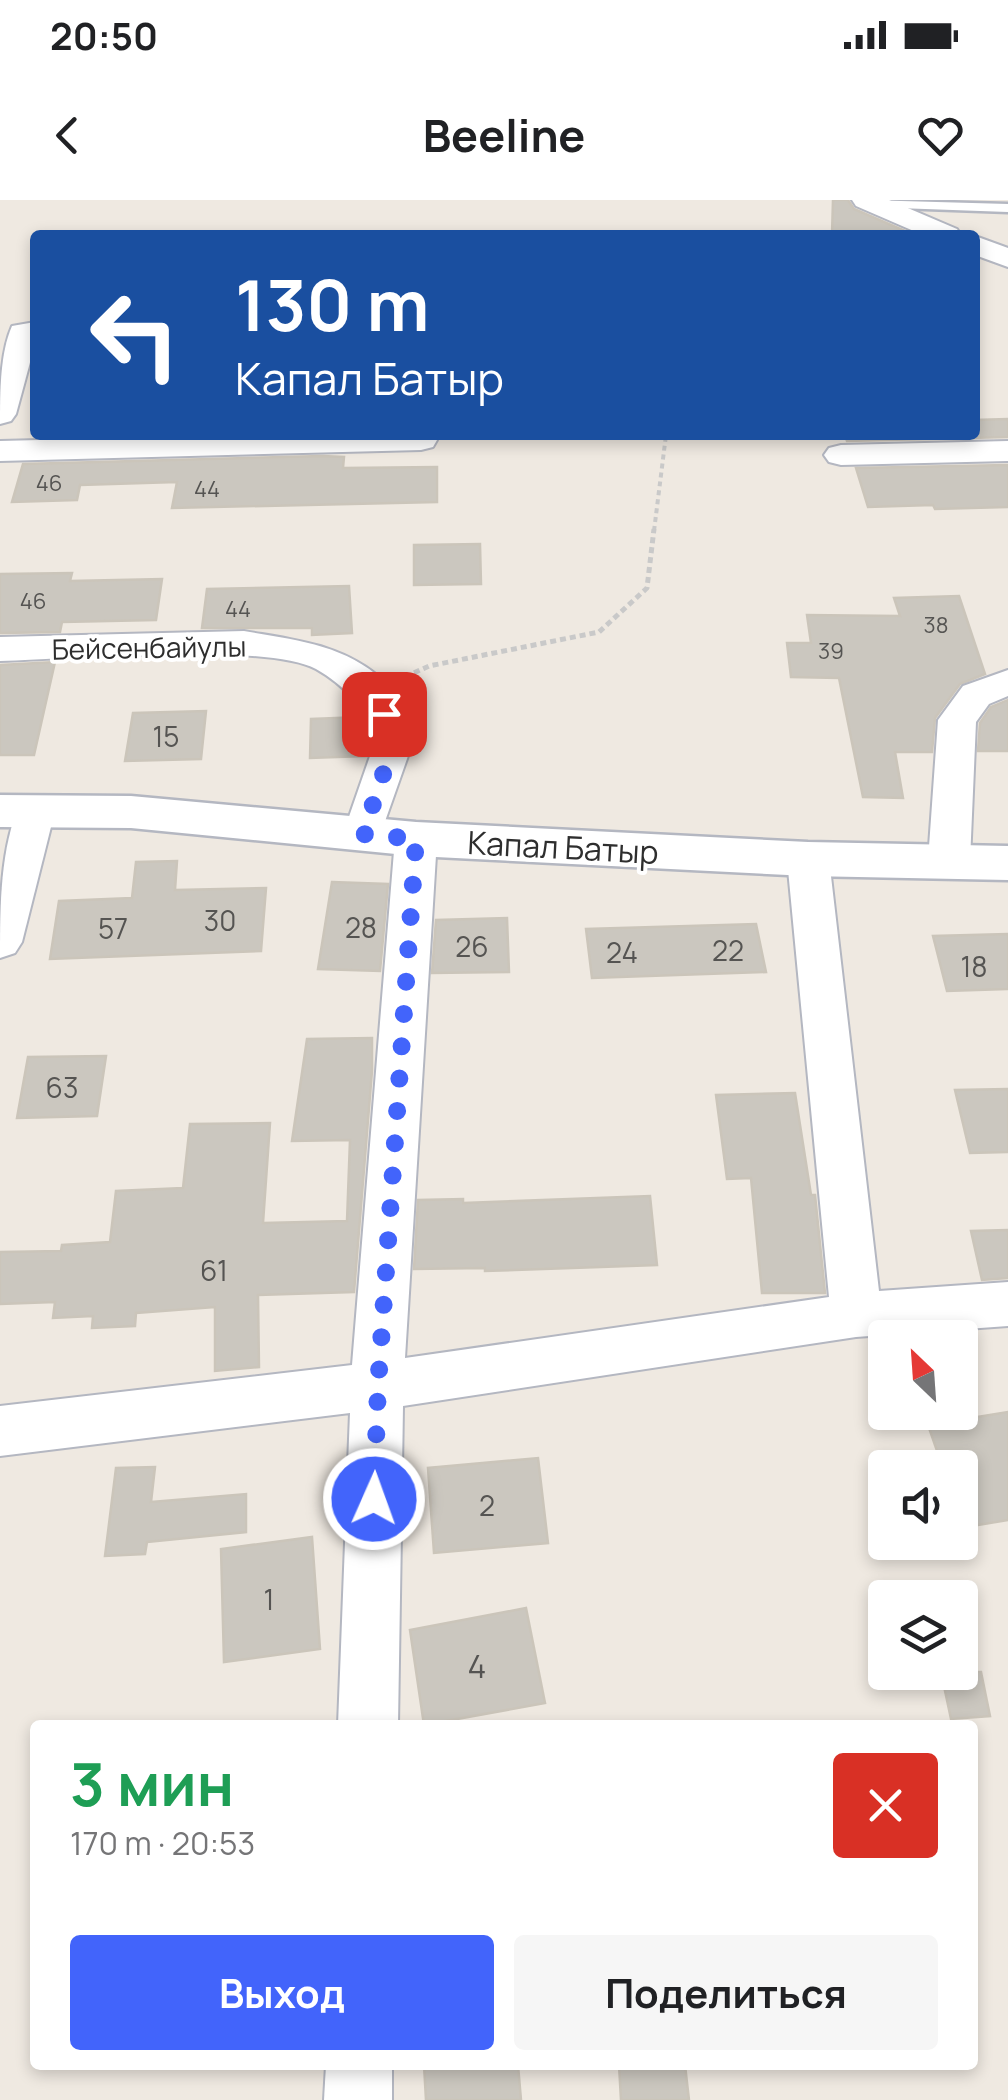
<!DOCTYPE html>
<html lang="ru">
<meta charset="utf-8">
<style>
body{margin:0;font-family:Manrope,sans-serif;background:#f6f6f6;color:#202124;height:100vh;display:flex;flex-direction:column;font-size:38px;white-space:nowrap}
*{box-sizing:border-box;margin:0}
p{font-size:32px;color:#757577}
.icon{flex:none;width:55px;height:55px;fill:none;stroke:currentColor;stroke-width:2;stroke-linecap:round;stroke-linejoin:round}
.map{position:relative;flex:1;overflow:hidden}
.details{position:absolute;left:30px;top:1520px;width:948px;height:350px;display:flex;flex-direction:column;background:#fff;border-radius:10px;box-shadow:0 5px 15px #0003}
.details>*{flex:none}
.hud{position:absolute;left:30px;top:30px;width:950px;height:210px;border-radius:10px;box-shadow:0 5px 15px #0003;background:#1a4fa0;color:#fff;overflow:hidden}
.needle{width:65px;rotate:335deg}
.buttons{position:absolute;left:868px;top:1120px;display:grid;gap:20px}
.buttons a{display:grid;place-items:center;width:110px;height:110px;border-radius:10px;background:#fff;box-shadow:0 5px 15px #0003;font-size:50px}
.pin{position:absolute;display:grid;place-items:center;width:85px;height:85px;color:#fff;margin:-42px;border-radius:20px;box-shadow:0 5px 15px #0006}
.me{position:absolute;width:110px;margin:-55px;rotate:2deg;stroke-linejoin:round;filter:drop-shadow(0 0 8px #0008)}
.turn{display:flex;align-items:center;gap:35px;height:210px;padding:0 40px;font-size:45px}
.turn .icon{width:130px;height:130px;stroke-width:2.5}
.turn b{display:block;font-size:70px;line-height:85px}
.round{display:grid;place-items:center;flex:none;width:105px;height:105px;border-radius:10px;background:#f6f6f6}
.head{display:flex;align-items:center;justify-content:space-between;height:170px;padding:0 40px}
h1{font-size:60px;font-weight:700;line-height:75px;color:#1e9e55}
.primary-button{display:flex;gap:20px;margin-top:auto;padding:20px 40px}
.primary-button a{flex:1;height:115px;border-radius:10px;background:#4264fb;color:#fff;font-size:40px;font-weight:700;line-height:115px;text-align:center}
.primary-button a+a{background:#f6f6f6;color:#202124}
.status{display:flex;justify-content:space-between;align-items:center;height:70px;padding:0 50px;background:#fff;direction:ltr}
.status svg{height:28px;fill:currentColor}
header{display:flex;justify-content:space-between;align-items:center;height:130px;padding:0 40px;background:#fff;font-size:45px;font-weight:700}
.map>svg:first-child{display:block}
.building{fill:#cbc7bf;stroke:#cbc5ba;stroke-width:2.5}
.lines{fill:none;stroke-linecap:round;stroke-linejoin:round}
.service-casing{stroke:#b4b7c1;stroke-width:5}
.minor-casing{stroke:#b4b7c1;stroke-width:4}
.secondary-casing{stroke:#b4b7c1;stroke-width:5}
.path-far1{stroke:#c9c9c9;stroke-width:4;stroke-dasharray:5 4;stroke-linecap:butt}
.path{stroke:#c9c9c9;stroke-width:5;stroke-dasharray:6 4;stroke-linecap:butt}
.service{fill:#fff;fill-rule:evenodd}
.minor{fill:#fff;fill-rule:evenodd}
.secondary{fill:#fff;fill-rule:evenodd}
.route{stroke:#4264fb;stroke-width:18;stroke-dasharray:0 32.4}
.labels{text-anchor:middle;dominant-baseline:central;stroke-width:8;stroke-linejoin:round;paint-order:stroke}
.far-number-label{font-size:22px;fill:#555452}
.far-street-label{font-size:28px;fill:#2e2e2e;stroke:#fff}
.number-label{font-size:28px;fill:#555452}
.street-label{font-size:32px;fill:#2e2e2e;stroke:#fff}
.near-number-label{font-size:32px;fill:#555452}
</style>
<div class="status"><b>20:50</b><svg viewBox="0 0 49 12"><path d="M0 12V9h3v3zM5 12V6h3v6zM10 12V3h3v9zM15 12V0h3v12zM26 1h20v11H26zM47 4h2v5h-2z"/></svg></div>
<header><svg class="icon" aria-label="back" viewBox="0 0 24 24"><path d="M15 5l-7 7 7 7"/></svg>Beeline<svg class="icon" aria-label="heart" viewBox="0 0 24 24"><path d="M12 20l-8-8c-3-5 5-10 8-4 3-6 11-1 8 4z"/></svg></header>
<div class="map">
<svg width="1008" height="1900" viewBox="0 0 1008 1900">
<rect width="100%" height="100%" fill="#efe9e1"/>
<!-- building -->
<g class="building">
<path d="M833,0H848L854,9L914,35H832Z"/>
<path d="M1008,219V237L847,241L845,235H975V220Z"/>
<path d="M322,256L344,257L343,268L437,267V302L172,308L177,282L80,285L77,300L12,302L23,264Z"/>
<path d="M1008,265V307L935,309L933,305L868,307L856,268Z"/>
<path d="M480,344L481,384L414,385V345Z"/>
<path d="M72,373L70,381L162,379L156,420L62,422L60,432L0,433V374Z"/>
<path d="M349,386L352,433L312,435V428H202L207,389Z"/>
<path d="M959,396L985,474L960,484L935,518L932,552H895L903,598L863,597L839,478L791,477L787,443H811L807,415L900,416L894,398Z"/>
<path d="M55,462L34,555H0V465Z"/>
<path d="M1008,500V551H978L980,523L991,507Z"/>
<path d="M206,511L201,559L125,561L133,513Z"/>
<path d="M361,517L370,532L366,556L310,558L311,519Z"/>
<path d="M177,661L175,690L266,688L261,751L50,759L59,701L132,698L136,662Z"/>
<path d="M332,682L388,684L380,771L318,769Z"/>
<path d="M507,718L509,772L432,773L436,720Z"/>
<path d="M756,724L766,772L592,778L586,729Z"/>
<path d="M1008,734V789L947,791L933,736Z"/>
<path d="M372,838V871L354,1092L258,1095L259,1167L215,1171V1107L136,1113L135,1126L92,1128L93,1116L53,1118L55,1102L0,1104V1052L61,1051L62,1045L110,1042L116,991L183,988L190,924L270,923L263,1023L347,1021L350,940L292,941L307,839Z"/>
<path d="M106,856L97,916L17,918L28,857Z"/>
<path d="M1008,889V952L970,953L955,890Z"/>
<path d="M795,893L811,995H815L825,1093H762L751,978L727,979L716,895Z"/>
<path d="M650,996L657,1065L485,1071V1068L414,1069L418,1000L463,999V1003Z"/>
<path d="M1008,1030V1078L982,1080L971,1031Z"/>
<path d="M1008,1212V1320L960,1328V1268H943L928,1225Z"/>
<path d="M538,1258L548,1343L434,1353L428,1268Z"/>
<path d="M155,1267L151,1302L246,1294V1332L147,1342L145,1354L105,1356L116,1268Z"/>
<path d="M312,1337L320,1449L224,1462L221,1349Z"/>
<path d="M526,1408L545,1503L424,1525L410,1430Z"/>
<path d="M941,1472H981L990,1516L951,1519Z"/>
<path d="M424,1865H518L521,1900H426Z"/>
<path d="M619,1865H685L689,1900H621Z"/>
</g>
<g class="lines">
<defs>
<path id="service" d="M865,0L1008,4V12L870,7L865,6Z"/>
<g id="minor">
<path d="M852,0H889L957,29L961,35H923L856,6Z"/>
<path d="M975,36L1008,48V67L975,55Z"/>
<path d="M35,122V144L16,214L11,221L0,224C0,192 0,153 12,126Z"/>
<path d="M236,235H434L437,240L433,247L421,250L0,261V241Z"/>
<path d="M1008,241V261L841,265L829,262L824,255L829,248L841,245Z"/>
<path d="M244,431C295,440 344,444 384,481C398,494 406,519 415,536L377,644L363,648L349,644L343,634L377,536C361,506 346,486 316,469C266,442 65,459 0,461V437Z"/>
<path d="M1008,470V496L989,504L976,522L970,661L964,671L949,676L934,671L928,661L938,520L963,486Z"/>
<path d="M35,597L49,601L55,611L22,742L15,753L0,758C0,706 0,647 21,601Z"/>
<path d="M416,624L431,629L437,639L405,1158L829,1097L787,659L793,649L808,644L823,649L829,659L879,1091L1008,1082V1126L856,1137L403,1206L398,1525H338L350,1213L0,1256V1206L352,1165L395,639L401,629Z"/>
<path d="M326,1865H392V1900H324Z"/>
</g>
<path id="secondary" d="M0,595L131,596L416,622L808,642L1008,646V680L808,676L416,656L131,628L0,627Z"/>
</defs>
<!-- service casing -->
<use href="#service" class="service-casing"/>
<!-- minor casing -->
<use href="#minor" class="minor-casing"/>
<!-- secondary casing -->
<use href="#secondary" class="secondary-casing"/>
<!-- path-far1 -->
<path class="path-far1" d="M654,331L666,235"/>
<!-- path -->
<path class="path" d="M405,477L429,466L599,432L647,388L654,329"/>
<!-- service -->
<use href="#service" class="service"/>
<!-- minor -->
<use href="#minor" class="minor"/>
<!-- secondary -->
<use href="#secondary" class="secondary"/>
</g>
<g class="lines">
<!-- route -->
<path class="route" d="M374,1299L378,1186L416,639L363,634L396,536L384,514"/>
</g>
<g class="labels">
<!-- far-number labels -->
<g class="far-number-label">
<text x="49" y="283">46</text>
<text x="207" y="289">44</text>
<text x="33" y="401">46</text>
<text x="238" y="409">44</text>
<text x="936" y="425">38</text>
<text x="831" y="451">39</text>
</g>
<!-- far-street labels -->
<g class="far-street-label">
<text transform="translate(149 447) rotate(-1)">Бейсенбайулы</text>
</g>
<!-- number labels -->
<g class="number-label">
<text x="166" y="536">15</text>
<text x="220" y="720">30</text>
<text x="361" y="727">28</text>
<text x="113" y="728">57</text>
<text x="472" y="746">26</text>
<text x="728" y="750">22</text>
<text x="622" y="752">24</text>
<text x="974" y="766">18</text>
<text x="62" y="887">63</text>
<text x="214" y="1070">61</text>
<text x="487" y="1305">2</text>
<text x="269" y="1399">1</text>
</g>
<!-- street labels -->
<g class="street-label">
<text transform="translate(563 647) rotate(3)">Капал Батыр</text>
</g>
<!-- near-number labels -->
<g class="near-number-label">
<text x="477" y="1466">4</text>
</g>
</g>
</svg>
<div class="buttons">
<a><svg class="needle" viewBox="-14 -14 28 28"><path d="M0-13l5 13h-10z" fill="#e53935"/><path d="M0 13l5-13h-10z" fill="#757577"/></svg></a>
<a><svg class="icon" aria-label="sound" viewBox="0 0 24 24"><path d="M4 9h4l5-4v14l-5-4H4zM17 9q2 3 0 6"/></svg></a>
<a><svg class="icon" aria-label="layers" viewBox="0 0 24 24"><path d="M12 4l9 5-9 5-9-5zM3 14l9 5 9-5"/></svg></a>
</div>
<div class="pin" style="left:384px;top:514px;background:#d93025"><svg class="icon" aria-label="arrive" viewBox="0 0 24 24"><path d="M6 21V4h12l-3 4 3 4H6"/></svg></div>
<svg class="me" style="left:374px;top:1299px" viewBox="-20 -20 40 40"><circle r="17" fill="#4264fb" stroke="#fff" stroke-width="3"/><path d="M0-11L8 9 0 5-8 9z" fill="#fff"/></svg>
<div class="hud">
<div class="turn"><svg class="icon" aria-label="left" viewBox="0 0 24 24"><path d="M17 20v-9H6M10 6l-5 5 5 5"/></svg><div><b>130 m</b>Капал Батыр</div></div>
</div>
<section class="details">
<div class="head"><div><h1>3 мин</h1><p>170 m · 20:53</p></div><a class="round" style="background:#d93025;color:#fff"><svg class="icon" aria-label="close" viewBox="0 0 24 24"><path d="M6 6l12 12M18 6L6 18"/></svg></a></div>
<div class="primary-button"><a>Выход</a><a>Поделиться</a></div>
</section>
</div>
